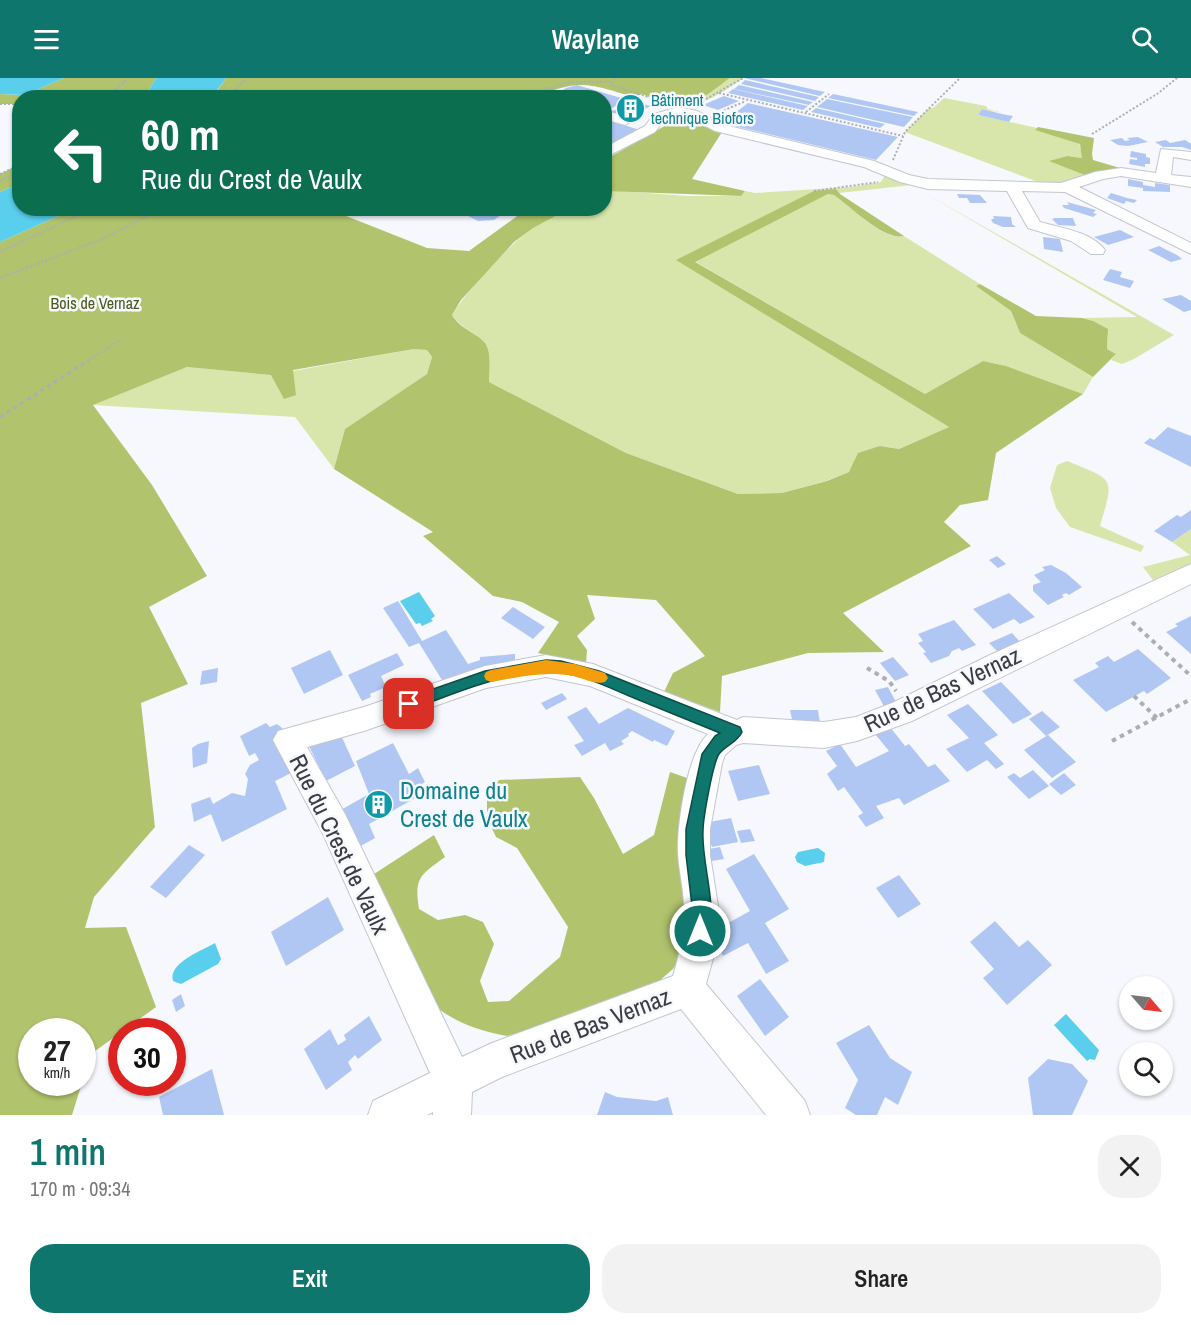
<!DOCTYPE html>
<meta charset="utf-8">
<style>
body{margin:0;font-family:"Archivo Narrow",sans-serif;background:#f2f2f2;color:#222;height:100vh;display:flex;flex-direction:column;font-size:22px;white-space:nowrap}
*{box-sizing:border-box;margin:0}
p{font-size:20px;color:#767676}
.icon{flex:none;width:33px;height:33px;fill:none;stroke:currentColor;stroke-width:2;stroke-linecap:round;stroke-linejoin:round}
.map{position:relative;height:1037px;overflow:hidden}
.drawer{display:flex;flex-direction:column;background:#fff;flex:1}
.drawer>*{flex:none}
.guide{position:absolute;left:12px;top:12px;width:600px;height:126px;border-radius:24px;box-shadow:0 2px 4px #0004;background:#0b6e4f;color:#fff;overflow:hidden}
.needle{width:39px;rotate:118deg}
.tools{position:absolute;left:1119px;top:898px;display:grid;gap:12px}
.tools a{display:grid;place-items:center;width:54px;height:54px;border-radius:50%;background:#fff;box-shadow:0 2px 4px #0004;font-size:30px}
.speed{position:absolute;left:18px;top:940px;display:flex;gap:12px;font-size:30px;font-weight:700;text-align:center}
.speed>*{display:grid;place-content:center;width:78px;height:78px;border-radius:50%;background:#fff;box-shadow:0 2px 4px #0004;line-height:1}
.speed small{font-size:15px;font-weight:400}
.speed .limit{border:9px solid #d22;background:#fff;color:#111}
.pin{position:absolute;display:grid;place-items:center;width:51px;height:51px;color:#fff;margin:-26px;border-radius:12px;box-shadow:0 3px 9px #0006}
.me{position:absolute;width:66px;margin:-33px;rotate:0deg;stroke-linejoin:round;filter:drop-shadow(0 0 4px #0008)}
.turn{display:flex;align-items:center;gap:21px;height:126px;padding:0 30px;font-size:27px}
.turn .icon{width:78px;height:78px;stroke-width:2.5}
.turn b{display:block;font-size:42px;line-height:51px}
.round{display:grid;place-items:center;flex:none;width:63px;height:63px;border-radius:24px;background:#f2f2f2}
.headline{display:flex;align-items:center;justify-content:space-between;height:102px;padding:0 30px}
h1{font-size:36px;font-weight:600;line-height:45px;color:#0f766e}
.primary-button{display:flex;gap:12px;margin-top:auto;padding:12px 30px}
.primary-button a{flex:1;height:69px;border-radius:24px;background:#0f766e;color:#fff;font-size:24px;font-weight:600;line-height:69px;text-align:center}
.primary-button a+a{background:#f2f2f2;color:#222}
header{display:flex;justify-content:space-between;align-items:center;height:78px;padding:0 30px;background:#0f766e;color:#fff;font-size:27px;font-weight:600}
.map>svg:first-child{display:block}
.green{fill:#d8e6ab}
.forest{fill:#b1c36d}
.water{fill:#59ceed}
.building{fill:#b0c7f4}
.lines{fill:none;stroke-linecap:round;stroke-linejoin:round}
.minor-casing{stroke:#c2c6ce;stroke-width:2}
.path-far2{stroke:#acaeb3;stroke-width:2;stroke-dasharray:2 2;stroke-linecap:butt}
.path-far1{stroke:#acaeb3;stroke-width:3;stroke-dasharray:4 4;stroke-linecap:butt}
.path{stroke:#acaeb3;stroke-width:4;stroke-dasharray:4.5 4.5;stroke-linecap:butt}
.minor{fill:#fff;fill-rule:evenodd}
.route{fill:#0f766e;stroke:#0a4d48;stroke-width:1.5}
.slow{fill:#f59e0b}
.labels{text-anchor:middle;dominant-baseline:central;stroke-width:5;stroke-linejoin:round;paint-order:stroke}
.far-culture-label{font-size:16px;fill:#0d838f;stroke:#f6f8fd;text-anchor:start}
.far-park-label{font-size:16px;fill:#4c5719;stroke:#f6f8fd}
.near-street-label{font-size:24px;fill:#3b3c40;stroke:#f6f8fd}
.near-culture-label{font-size:24px;fill:#0d838f;stroke:#f6f8fd;text-anchor:start}
</style>
<header><svg class="icon" aria-label="menu" viewBox="0 0 24 24"><path d="M4 6h16M4 12h16M4 18h16"/></svg>Waylane<svg class="icon" aria-label="search" viewBox="0 0 24 24"><circle cx="10" cy="10" r="6"/><path d="M15 15l6 6"/></svg></header>
<div class="map">
<svg width="1191" height="1037" viewBox="0 0 1191 1037">
<rect width="100%" height="100%" fill="#f6f8fd"/>
<!-- green -->
<g class="green">
<path d="M730,0H743C726,12 707,27 686,25L700,20Z"/>
<path d="M944,20L986,28L988,31L1003,35L982,31L978,37L1037,50L1036,52L1079,64L1083,80L1067,78L1050,83L1087,98L1061,107H1046L905,54L929,30H933Z"/>
<path d="M885,97L912,107L839,115L836,111L677,182L949,349L899,371L880,368L849,394L826,403L782,415L738,416L626,375L489,304C489,293 492,274 485,265C476,254 461,251 452,237C473,204 529,142 567,131C578,128 593,131 604,130L606,112L687,118H741L745,113L755,115L850,109L881,104Z"/>
<path d="M923,114L1174,257L1134,281L1122,286L1111,282L1116,276L1107,271L1108,257L1093,243L1082,240L1137,239Z"/>
<path d="M828,116L834,117C850,128 883,163 904,158L980,206L976,208L1011,233L1020,255L1093,299L1083,316L1006,288L983,283L925,316L694,183Z"/>
<path d="M414,271L427,272L432,279L427,296L345,351L334,391L295,339L92,327L187,289L271,297Z"/>
<path d="M1067,383C1116,403 1114,399 1100,448L1144,468L1141,474L1070,449L1056,430L1050,410L1057,387Z"/>
<path d="M1191,451V485L1153,502L1143,489L1190,477L1172,464Z"/>
</g>
<!-- forest -->
<g class="forest">
<path d="M64,0H156L145,19L20,20L19,26H0V16L24,17Z"/>
<path d="M226,0H730C718,8 699,26 684,25C673,24 664,15 652,20L642,16L634,19C588,6 580,0 534,20H212Z"/>
<path d="M684,38L692,39L722,54L692,101L745,113L741,118L605,113V82C631,67 658,51 684,38Z"/>
<path d="M1038,49L1094,60L1092,76L1093,82L1120,90L1087,98L1049,83L1067,78L1082,80L1080,66L1035,52Z"/>
<path d="M19,87V106L0,114V96Z"/>
<path d="M836,111L840,116L904,158C884,163 850,128 834,117L828,116L695,184L925,316L983,283L1006,288L1083,316L996,375L988,422L960,427L944,444L971,468L843,535L884,574L808,575L722,598L720,634L664,614L673,595L705,578L656,522L587,517L595,541L577,558L587,572L586,586L538,575L559,544L522,524L493,518L423,458L433,454L334,391L345,351L427,296L432,279L427,272L414,271L293,292L296,317L284,321L271,297L187,289L93,327L152,407L207,498L149,529L188,606L141,625L155,749L94,819L85,850L126,849L156,929L91,976L83,1002L82,954H32V1005H82L72,1037H0V164L74,131L326,130L427,170L469,173L527,131H568L533,150L514,164L461,222L452,237C461,252 476,254 485,265C492,274 489,293 489,304L626,375L738,416L782,415L827,403L849,394L858,375L880,368L899,371L949,349L676,182L814,113Z"/>
<path d="M980,206L1036,238L1082,240L1093,243L1108,251L1107,271L1116,276L1093,299L1020,255L1011,233L976,208Z"/>
<path d="M670,694L690,701L688,816L683,876L673,891L644,916L507,958C477,953 450,942 427,922L371,798L434,757L445,779C420,797 414,800 419,831L438,842L465,837L483,844L494,866L480,903L488,924L509,923L560,879L568,849L517,770L496,759L487,740V721L499,702L580,699L594,720L623,776L654,757Z"/>
</g>
<!-- water -->
<g class="water">
<path d="M0,0H64L24,17L0,16Z"/>
<path d="M156,0H226L212,19H145Z"/>
<path d="M19,106L20,130L74,131L0,164V114Z"/>
<path d="M419,514L435,538L431,541L433,543L422,548L420,545L416,546L400,523Z"/>
<path d="M818,770L825,775L824,784L805,788L797,784L795,779L798,774Z"/>
<path d="M215,865L221,881L218,886L181,906L173,903C168,885 201,873 215,865Z"/>
<path d="M1066,936L1099,972L1095,982L1090,981L1087,983L1054,947Z"/>
</g>
<!-- building -->
<g class="building">
<path d="M744,0H761L825,14L820,18Z"/>
<path d="M745,2L819,19L815,23L741,6Z"/>
<path d="M577,7L628,22L604,34V20H550L566,10Z"/>
<path d="M739,7L813,24L809,27L734,11Z"/>
<path d="M733,11L808,28L803,32L728,15Z"/>
<path d="M833,16L918,34L914,38L828,20Z"/>
<path d="M724,18L739,23L718,32L703,27Z"/>
<path d="M827,21L913,39L904,49L817,29Z"/>
<path d="M632,23L651,28L628,40L609,35Z"/>
<path d="M748,25L898,59L876,82L722,45Z"/>
<path d="M816,30L885,46L880,50L811,34Z"/>
<path d="M982,31L1002,36L1013,38L1009,44L978,37Z"/>
<path d="M604,41L643,53L604,71Z"/>
<path d="M1138,59L1148,64L1128,68L1118,67L1110,62L1122,60L1125,63L1130,62L1127,60Z"/>
<path d="M1166,62L1170,65L1185,62L1191,66V72L1182,69H1163L1155,64Z"/>
<path d="M1131,73L1146,76V79L1150,80V86H1145V89L1129,86L1130,81L1137,82V80L1130,79Z"/>
<path d="M1128,101L1143,104V107L1155,109V105L1170,107V114L1143,113V110L1128,108Z"/>
<path d="M1111,115L1127,120L1137,122L1134,125L1126,123L1124,126L1107,120Z"/>
<path d="M957,116L980,117L987,125H970L967,120H959Z"/>
<path d="M1067,124L1096,132L1093,135L1097,136L1093,139L1064,130L1062,127H1069Z"/>
<path d="M470,130H503L504,135L494,142L478,143L468,138Z"/>
<path d="M993,138L1011,139L1012,146L1016,149H1003L993,145L991,141H994Z"/>
<path d="M1055,140H1073L1076,148L1058,147L1052,141Z"/>
<path d="M1120,152L1134,159L1108,167L1094,159Z"/>
<path d="M1043,159L1060,161L1063,174L1044,171Z"/>
<path d="M1159,168L1177,177L1182,181L1171,184L1148,172Z"/>
<path d="M1110,191L1122,194L1120,199L1134,203L1130,210L1103,202Z"/>
<path d="M1181,217L1191,223V232L1184,234L1162,221Z"/>
<path d="M1168,349L1191,358V389L1144,365L1150,360L1154,362Z"/>
<path d="M1191,432V451L1172,464L1154,453L1177,437L1181,439Z"/>
<path d="M997,478L1006,486L998,490L989,482Z"/>
<path d="M1051,487L1066,495L1082,509L1069,517L1066,515L1062,517L1064,519L1048,527L1033,513V507L1041,504L1034,497L1045,492L1042,489Z"/>
<path d="M1009,515L1035,539L1020,546L1014,541L993,551L973,531Z"/>
<path d="M398,523L422,563L446,552L468,586L480,582V579L515,576V582L526,581L437,605L442,602L419,565L409,569L383,530Z"/>
<path d="M513,529L545,549L533,561L501,540Z"/>
<path d="M1191,538V576L1166,554L1178,548L1175,546Z"/>
<path d="M954,542L976,567L962,573L959,570L952,573L949,578L931,585L923,575L926,574L918,565L923,563L918,556Z"/>
<path d="M1012,555L1020,564L998,574L989,565Z"/>
<path d="M1138,571L1171,600L1147,616L1144,613L1106,634L1073,602L1099,589L1095,585L1108,578L1114,584Z"/>
<path d="M330,572L343,597L304,616L291,590Z"/>
<path d="M397,575L404,587L381,598L386,609L370,616L371,619L362,623L348,597Z"/>
<path d="M893,579L909,597L895,603L880,585Z"/>
<path d="M218,590L217,604L200,607L202,593Z"/>
<path d="M1001,604L1032,636L1013,646L982,613Z"/>
<path d="M888,609L897,626L886,632L875,612Z"/>
<path d="M562,615L567,621L546,632L541,625Z"/>
<path d="M968,626L998,657L984,665L1004,686L996,691L987,682L967,694L946,671L969,660L947,637Z"/>
<path d="M586,629L599,646L628,630L675,653L667,668L654,662L653,664L632,653L628,656L629,658L621,663L624,666L610,673L605,665L582,678L574,667L584,663L567,639Z"/>
<path d="M790,632H818L820,645L793,646Z"/>
<path d="M1042,633L1060,649L1046,658L1029,641Z"/>
<path d="M266,645L270,649L277,646L282,650L297,692L275,703L287,731L222,764L211,736L194,744L191,726L210,719L213,726L232,715L245,718L248,701L245,696L250,687L259,682L255,675L249,678L240,658Z"/>
<path d="M890,649L905,668L909,666L928,689L935,686L950,703L904,727L899,720L876,728L884,740L866,749L858,738L863,735L844,709L838,713L827,696L837,688L826,673L840,666L856,689L889,673L875,656Z"/>
<path d="M340,655L355,688L326,703L308,666Z"/>
<path d="M1048,657L1076,684L1052,700L1024,672Z"/>
<path d="M209,663L207,685L193,690L192,670L198,666Z"/>
<path d="M393,665L409,696L418,690L425,704L415,710L419,718L369,746L375,760L357,770L339,733L369,716L356,683Z"/>
<path d="M759,687L770,716L738,723L728,693Z"/>
<path d="M1033,692L1049,708L1029,721L1007,699L1014,695L1020,700Z"/>
<path d="M1064,695L1076,707L1061,717L1049,706Z"/>
<path d="M731,740L738,764L712,769L704,745Z"/>
<path d="M750,751L755,763L741,765L737,753Z"/>
<path d="M189,767L205,777L166,820L150,809Z"/>
<path d="M720,769L724,781L706,784L703,772Z"/>
<path d="M754,776L789,831L765,845L789,883L766,896L748,865L723,878L710,855L750,833L726,791Z"/>
<path d="M899,797L921,826L898,840L876,810Z"/>
<path d="M328,819L344,852L286,888L271,854Z"/>
<path d="M995,843L1019,869L1028,862L1052,887L1007,927L983,900L994,891L970,864Z"/>
<path d="M760,901L789,939L765,958L737,918Z"/>
<path d="M181,916L185,928L176,934L172,922Z"/>
<path d="M369,938L382,962L358,981L355,977L348,984L352,992L326,1012L304,971L330,951L338,967L346,962L344,957Z"/>
<path d="M869,947L890,980L912,994L898,1027L885,1019L877,1037H856L845,1030L858,1002L836,965Z"/>
<path d="M1048,981L1072,986L1088,1003L1072,1037H1033L1028,1000Z"/>
<path d="M212,991L224,1037H163L159,1019Z"/>
<path d="M605,1014L617,1019L656,1023L668,1019L673,1037H597Z"/>
</g>
<g class="lines">
<defs>
<g id="minor">
<path d="M679,29L697,33L725,47L874,83L909,97L928,101L1061,105L1095,94L1121,90L1156,95L1161,71L1191,74V82L1173,79L1171,97L1191,99V109L1121,98L1103,101L1079,109L1191,165V176L1065,114L1022,113L1040,144C1061,150 1092,154 1105,172L1103,176H1091L1071,163L1028,150L1007,113L928,111L900,104L864,89L715,53L684,37L664,42L655,54L604,80V70L645,48L654,36Z"/>
<path d="M604,32L630,40L632,43L625,47L604,41Z"/>
<path d="M1191,486V506L912,643L857,663L824,670L743,665L736,667L725,677L722,685L710,751V777L718,828L717,866L706,906L805,1023L810,1037H766L681,931L502,999L472,1014L471,1037H433V1034L427,1037H368L373,1023L430,995L323,756L273,662L278,653L364,629L485,588L546,577L593,586L737,642L743,639L824,644L856,639L892,625L990,577ZM546,599L590,608L708,656C687,675 677,747 678,775C679,794 684,812 684,830C684,855 680,875 673,898L492,965L462,979L345,736L307,669L364,653L486,610Z"/>
</g>
</defs>
<!-- minor casing -->
<use href="#minor" class="minor-casing"/>
<!-- path-far2 -->
<g class="path-far2">
<path d="M615,0L611,6L614,8L664,24"/>
<path d="M719,15L903,58"/>
<path d="M107,20L128,0"/>
<path d="M233,20L236,11L246,0"/>
<path d="M482,20L535,14L570,4H612"/>
<path d="M699,25L743,0"/>
<path d="M0,26H20"/>
<path d="M720,34L746,23"/>
<path d="M806,34L829,16"/>
<path d="M1092,56L1157,16L1177,0"/>
<path d="M893,82L905,54L960,0"/>
<path d="M0,96L20,87"/>
<path d="M0,103L20,94"/>
<path d="M814,113L878,104"/>
<path d="M0,174L93,130"/>
<path d="M0,200L102,161L162,130"/>
<path d="M87,283L120,262"/>
</g>
<!-- path-far1 -->
<path class="path-far1" d="M0,339L89,282"/>
<!-- path -->
<g class="path">
<path d="M1132,544L1191,598"/>
<path d="M867,590L889,603L896,613"/>
<path d="M1134,618L1157,640"/>
<path d="M1112,663L1191,621"/>
</g>
<!-- minor -->
<use href="#minor" class="minor"/>
</g>
<!-- route -->
<path class="route" d="M546,582L561,583L599,593L740,649L742,654C738,664 726,667 719,676C713,685 703,740 703,753C701,785 719,831 707,859L700,862L694,859L691,853L692,828L686,777V751L702,676L715,658L720,655C691,643 663,632 634,620C607,609 577,593 546,594C499,595 452,617 409,632L404,630L401,626L404,621L485,593Z"/>
<!-- slow -->
<path class="slow" d="M546,582L575,586L605,595L608,600L605,604C595,607 583,600 573,598C544,593 519,599 491,604L486,602L484,598L486,594L491,592Z"/>
<!-- icons -->
<defs>
<symbol id="building-disc" viewBox="-11 -11 22 22"><circle r="9.5" fill="#0f9aa8" stroke="#f6f8fd"/><path d="M-4-6H4V6H1V3H-1V6H-4ZM-2.5-4.3h1.7v1.8h-1.7ZM.8-4.3h1.7v1.8H.8ZM-2.5-1h1.7V.8h-1.7ZM.8-1h1.7V.8H.8Z" fill="#fff"/></symbol>
</defs>
<g fill-rule="evenodd">
<use href="#building-disc" x="614" y="14" width="33" height="33"/>
<use href="#building-disc" x="362" y="710" width="33" height="33"/>
</g>
<g class="labels">
<!-- far-culture labels -->
<g class="far-culture-label">
<text x="651" y="22">Bâtiment<tspan x="651" dy="18">technique Biofors</tspan></text>
</g>
<!-- far-park labels -->
<g class="far-park-label">
<text x="95" y="225">Bois de Vernaz</text>
</g>
<!-- near-street labels -->
<g class="near-street-label">
<text transform="translate(942 611) rotate(-25)">Rue de Bas Vernaz</text>
<text transform="translate(340 766) rotate(64)">Rue du Crest de Vaulx</text>
<text transform="translate(590 947) rotate(-21)">Rue de Bas Vernaz</text>
</g>
<!-- near-culture labels -->
<g class="near-culture-label">
<text x="400" y="712">Domaine du<tspan x="400" dy="28">Crest de Vaulx</tspan></text>
</g>
</g>
</svg>
<div class="tools">
<a><svg class="needle" viewBox="-14 -14 28 28"><path d="M0-13l5 13h-10z" fill="#e53935"/><path d="M0 13l5-13h-10z" fill="#767676"/></svg></a>
<a><svg class="icon" aria-label="search" viewBox="0 0 24 24"><circle cx="10" cy="10" r="6"/><path d="M15 15l6 6"/></svg></a>
</div>
<div class="speed"><div>27<small>km/h</small></div><div class="limit">30</div></div>
<div class="pin" style="left:409px;top:626px;background:#d93025"><svg class="icon" aria-label="arrive" viewBox="0 0 24 24"><path d="M6 21V4h12l-3 4 3 4H6"/></svg></div>
<svg class="me" style="left:700px;top:853px" viewBox="-20 -20 40 40"><circle r="17" fill="#0f766e" stroke="#fff" stroke-width="3"/><path d="M0-11L8 9 0 5-8 9z" fill="#fff"/></svg>
<div class="guide">
<div class="turn"><svg class="icon" aria-label="left" viewBox="0 0 24 24"><path d="M17 20v-9H6M10 6l-5 5 5 5"/></svg><div><b>60 m</b>Rue du Crest de Vaulx</div></div>
</div>
</div>
<section class="drawer">
<div class="headline"><div><h1>1 min</h1><p>170 m · 09:34</p></div><a class="round"><svg class="icon" aria-label="close" viewBox="0 0 24 24"><path d="M6 6l12 12M18 6L6 18"/></svg></a></div>
<div class="primary-button"><a>Exit</a><a>Share</a></div>
</section>
